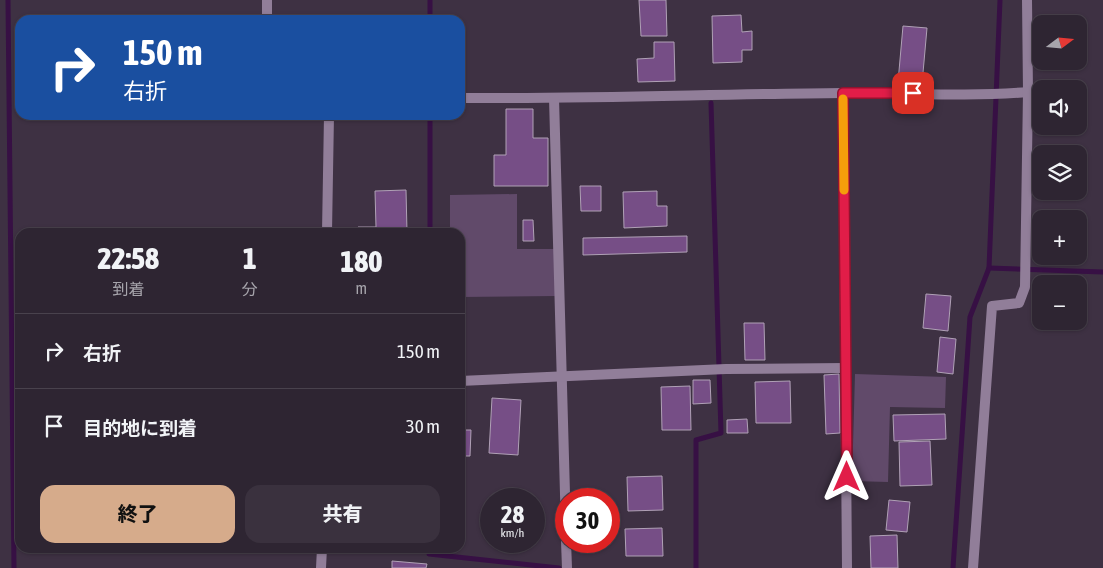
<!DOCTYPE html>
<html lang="ja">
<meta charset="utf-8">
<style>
body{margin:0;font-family:"Asap Condensed","Noto Sans JP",sans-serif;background:#3a313e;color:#f1f3f6;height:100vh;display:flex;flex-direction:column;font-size:19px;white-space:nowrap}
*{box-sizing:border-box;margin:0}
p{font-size:16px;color:#a7a5ac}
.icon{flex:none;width:28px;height:28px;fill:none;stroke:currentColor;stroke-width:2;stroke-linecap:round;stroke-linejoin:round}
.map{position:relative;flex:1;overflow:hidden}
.drawer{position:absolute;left:15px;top:228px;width:450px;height:325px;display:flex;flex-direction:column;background:#2e2532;border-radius:15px;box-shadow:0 1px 4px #0004,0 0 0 1px #49424d}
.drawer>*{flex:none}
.banner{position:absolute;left:15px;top:15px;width:450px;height:105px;border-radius:15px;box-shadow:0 1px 4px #0004,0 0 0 1px #49424d;background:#1a4fa0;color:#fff;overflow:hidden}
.needle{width:32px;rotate:74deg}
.fabs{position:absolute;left:1032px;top:15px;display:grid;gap:10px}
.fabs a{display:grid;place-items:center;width:55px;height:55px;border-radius:10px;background:#2e2532;box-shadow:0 1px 4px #0004,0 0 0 1px #49424d;font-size:25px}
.speed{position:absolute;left:480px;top:488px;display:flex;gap:10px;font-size:25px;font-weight:700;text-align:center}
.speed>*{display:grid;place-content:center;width:65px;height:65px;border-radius:50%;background:#2e2532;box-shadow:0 1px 4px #0004,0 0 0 1px #49424d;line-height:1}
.speed small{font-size:12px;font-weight:400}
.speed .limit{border:8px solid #d22;background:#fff;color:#111}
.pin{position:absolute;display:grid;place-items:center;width:42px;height:42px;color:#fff;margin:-21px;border-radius:10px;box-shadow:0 2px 8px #0006}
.me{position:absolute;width:55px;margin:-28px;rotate:0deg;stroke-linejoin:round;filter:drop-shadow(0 0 4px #0008)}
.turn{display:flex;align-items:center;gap:18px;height:105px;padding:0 25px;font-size:22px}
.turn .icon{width:65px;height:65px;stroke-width:2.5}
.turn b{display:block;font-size:35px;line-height:42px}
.eta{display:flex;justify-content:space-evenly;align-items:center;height:85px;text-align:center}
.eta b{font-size:30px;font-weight:800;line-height:35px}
.action{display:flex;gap:10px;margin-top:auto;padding:10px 25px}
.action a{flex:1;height:58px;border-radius:15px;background:#d6ab8b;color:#111;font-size:20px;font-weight:800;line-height:58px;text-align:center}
.action a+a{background:#3a313e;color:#f1f3f6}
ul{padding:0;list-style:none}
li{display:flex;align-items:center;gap:15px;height:75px;padding:0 25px;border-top:1px solid #49424d}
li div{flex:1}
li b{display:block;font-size:19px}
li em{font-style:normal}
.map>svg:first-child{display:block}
.green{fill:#614a6a}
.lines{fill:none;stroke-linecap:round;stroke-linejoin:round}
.stream{stroke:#371044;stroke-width:5}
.building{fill:#764e86;stroke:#b0a1b6}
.minor{stroke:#917e99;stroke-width:10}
.route-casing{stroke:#92132f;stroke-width:12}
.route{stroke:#e11d48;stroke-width:9}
.slow{stroke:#f59e0b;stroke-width:9}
</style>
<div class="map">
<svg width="1103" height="568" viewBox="0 0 1103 568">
<rect width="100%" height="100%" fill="#3e3143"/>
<!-- green -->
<g class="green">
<path d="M517,194V249H555L556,296L460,297V232H450V195Z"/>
<path d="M855,374L946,377L945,408L890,407L888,482L852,481Z"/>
</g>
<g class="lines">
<!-- stream -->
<g class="stream">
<path d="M8,0L14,568"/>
<path d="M430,20V0"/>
<path d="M430,232V115"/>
<path d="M989,268L1103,272"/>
<path d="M429,548V554L559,568"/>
<path d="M696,568V440L721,433L711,103"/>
<path d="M953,568L970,317L989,268L1000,0"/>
</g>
</g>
<!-- building -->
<g class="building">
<path d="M639,0H666L667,36H641Z"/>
<path d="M741,15L742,32L752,31V50H742V62L713,63L712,16Z"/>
<path d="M903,26L927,28L922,84L898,82Z"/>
<path d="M654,42H674L675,81L638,82L637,59L654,58Z"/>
<path d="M506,109H533V138H548V186H494V155H506Z"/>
<path d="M580,186H601V211H581Z"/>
<path d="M406,190L407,232H358V227H376L375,191Z"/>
<path d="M657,191V206H667V226L624,228L623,192Z"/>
<path d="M523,220H533L534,241H523Z"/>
<path d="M687,236V252L583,255V238Z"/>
<path d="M926,294L951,296L948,331L923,328Z"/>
<path d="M744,323H764L765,360H745Z"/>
<path d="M940,337L956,339L953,374L937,372Z"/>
<path d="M839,374L840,433L826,434L824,375Z"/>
<path d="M693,380H710L711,403L693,404Z"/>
<path d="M790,381L791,423H756L755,382Z"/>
<path d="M690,386L691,430H662L661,387Z"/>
<path d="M492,398L521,400L518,455L489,453Z"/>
<path d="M945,414L946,439L894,441L893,415Z"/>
<path d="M747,419L748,433H727V420Z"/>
<path d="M460,430H471L470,456H460Z"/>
<path d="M930,441L932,485L900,486L899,442Z"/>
<path d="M662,476L663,510L628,511L627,477Z"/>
<path d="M889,500L910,502L907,532L886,530Z"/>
<path d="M662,528L663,556H626L625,529Z"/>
<path d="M897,535L898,568H871L870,536Z"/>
<path d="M392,561L427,564L426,568H392Z"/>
</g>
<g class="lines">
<!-- minor -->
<g class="minor">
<path d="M267,0V20"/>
<path d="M843,93L847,568"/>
<path d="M460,98C588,99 715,94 843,93C905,93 967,97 1028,92"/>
<path d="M554,98L566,530"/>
<path d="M327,232L329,115"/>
<path d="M460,381L726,369L846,368"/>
<path d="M566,541L567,568"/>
<path d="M321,568L322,548"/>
<path d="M973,568L992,306L1019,303L1025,287L1028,92L1027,0"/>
</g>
</g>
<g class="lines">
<defs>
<path id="route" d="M847,477L843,93H913"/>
</defs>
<!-- route casing -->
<use href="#route" class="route-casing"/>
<!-- route -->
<use href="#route" class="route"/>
<!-- slow -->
<path class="slow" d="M843,99L844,190"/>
</g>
</svg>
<div class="fabs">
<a><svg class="needle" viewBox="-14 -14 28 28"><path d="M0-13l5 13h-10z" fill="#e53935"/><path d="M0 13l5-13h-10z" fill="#a7a5ac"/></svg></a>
<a><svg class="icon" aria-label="sound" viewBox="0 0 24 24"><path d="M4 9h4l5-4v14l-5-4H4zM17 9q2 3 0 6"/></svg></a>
<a><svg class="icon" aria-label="layers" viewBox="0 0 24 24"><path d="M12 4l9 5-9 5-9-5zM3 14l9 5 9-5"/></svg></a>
<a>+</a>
<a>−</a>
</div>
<div class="speed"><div>28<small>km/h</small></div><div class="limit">30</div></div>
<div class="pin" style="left:913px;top:93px;background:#d93025"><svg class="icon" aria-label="arrive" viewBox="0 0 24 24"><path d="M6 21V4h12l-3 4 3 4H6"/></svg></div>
<svg class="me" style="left:847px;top:477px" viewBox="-20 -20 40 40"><path d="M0-17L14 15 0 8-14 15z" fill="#e11d48" stroke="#fff" stroke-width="4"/></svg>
<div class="banner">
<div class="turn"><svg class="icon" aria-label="right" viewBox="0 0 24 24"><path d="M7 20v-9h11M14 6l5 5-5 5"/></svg><div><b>150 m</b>右折</div></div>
</div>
<section class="drawer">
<div class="eta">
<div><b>22:58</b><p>到着</p></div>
<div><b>1</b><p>分</p></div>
<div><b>180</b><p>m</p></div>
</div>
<ul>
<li><svg class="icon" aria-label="right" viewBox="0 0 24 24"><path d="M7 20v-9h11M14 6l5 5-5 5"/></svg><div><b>右折</b></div><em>150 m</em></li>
<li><svg class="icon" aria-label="arrive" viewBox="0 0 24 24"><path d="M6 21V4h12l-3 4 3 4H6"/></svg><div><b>目的地に到着</b></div><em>30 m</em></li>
</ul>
<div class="action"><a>終了</a><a>共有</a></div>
</section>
</div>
